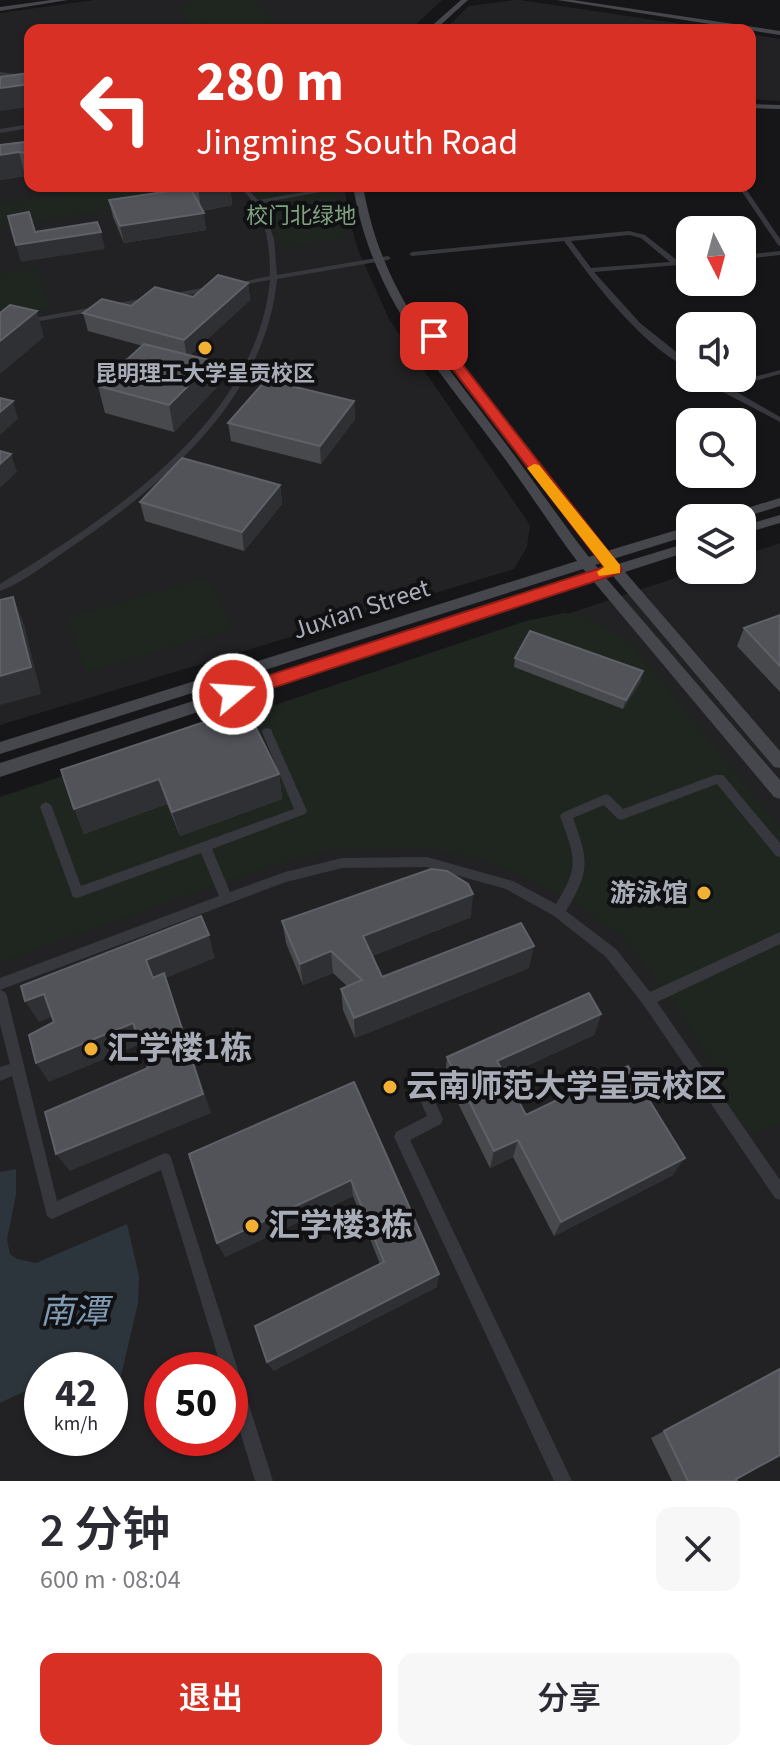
<!DOCTYPE html>
<html lang="zh">
<meta charset="utf-8">
<style>
body{margin:0;font-family:"Source Sans 3","Noto Sans SC",sans-serif;background:#f7f7f7;color:#2b2b33;height:100vh;display:flex;flex-direction:column;font-size:30px;white-space:nowrap}
*{box-sizing:border-box;margin:0}
p{font-size:26px;color:#7c7c81}
.icon{flex:none;width:44px;height:44px;fill:none;stroke:currentColor;stroke-width:2;stroke-linecap:round;stroke-linejoin:round}
.map{position:relative;height:1481px;overflow:hidden}
.side{display:flex;flex-direction:column;background:#fff;flex:1}
.side>*{flex:none}
.top-card{position:absolute;left:24px;top:24px;width:732px;height:168px;border-radius:16px;box-shadow:0 2px 6px #0004;background:#d93025;color:#fff;overflow:hidden}
.needle{width:52px;rotate:174deg}
.fabs{position:absolute;left:676px;top:216px;display:grid;gap:16px}
.fabs a{display:grid;place-items:center;width:80px;height:80px;border-radius:16px;background:#fff;box-shadow:0 2px 6px #0004;font-size:40px}
.speed{position:absolute;left:24px;top:1352px;display:flex;gap:16px;font-size:40px;font-weight:700;text-align:center}
.speed>*{display:grid;place-content:center;width:104px;height:104px;border-radius:50%;background:#fff;box-shadow:0 2px 6px #0004;line-height:1}
.speed small{font-size:20px;font-weight:400}
.speed .limit{border:12px solid #d22;background:#fff;color:#111}
.pin{position:absolute;display:grid;place-items:center;width:68px;height:68px;color:#fff;margin:-34px;border-radius:16px;box-shadow:0 4px 12px #0006}
.me{position:absolute;width:88px;margin:-44px;rotate:72deg;stroke-linejoin:round;filter:drop-shadow(0 0 6px #0008)}
.turn{display:flex;align-items:center;gap:28px;height:168px;padding:0 40px;font-size:36px}
.turn .icon{width:104px;height:104px;stroke-width:2.5}
.turn b{display:block;font-size:56px;line-height:68px}
.round{display:grid;place-items:center;flex:none;width:84px;height:84px;border-radius:16px;background:#f7f7f7}
.summary{display:flex;align-items:center;justify-content:space-between;height:136px;padding:0 40px}
h1{font-size:48px;font-weight:600;line-height:60px}
.cta{display:flex;gap:16px;margin-top:auto;padding:16px 40px}
.cta a{flex:1;height:92px;border-radius:16px;background:#d93025;color:#fff;font-size:32px;font-weight:600;line-height:92px;text-align:center}
.cta a+a{background:#f7f7f7;color:#2b2b33}
.map>svg:first-child{display:block}
.built{fill:#222225;fill-rule:evenodd}
.green{fill:#1e261f}
.water{fill:#2c353c}
.lines{fill:none;stroke-linecap:round;stroke-linejoin:round}
.street{fill:#37383d;fill-rule:evenodd}
.secondary{fill:#45474d;fill-rule:evenodd}
.wall{fill:#47494d}
.shaded-wall{fill:#2f3033}
.building{fill:#525359;stroke:#5f6168;stroke-width:2}
.route{fill:#d93025;stroke:#8d1f18;stroke-width:2}
.slow{fill:#f59e0b}
.poi-dot{fill:#f2b134;stroke:#111113;stroke-width:3}
.labels{text-anchor:middle;dominant-baseline:central;stroke-width:8;stroke-linejoin:round;paint-order:stroke}
.far-park-label{font-size:22px;fill:#7fa381;stroke:#111113}
.far-poi-label{font-size:22px;font-weight:bold;fill:#a8adb8;stroke:#111113}
.street-label{font-size:26px;fill:#a8adb8;stroke:#111113}
.poi-label{font-size:26px;font-weight:bold;fill:#a8adb8;stroke:#111113;text-anchor:end}
.near-poi-label{font-size:32px;font-weight:bold;fill:#a8adb8;stroke:#111113;text-anchor:start}
.near-water-label{font-size:34px;font-style:italic;fill:#7f9bb3;stroke:#111113}
</style>
<div class="map">
<svg width="780" height="1481" viewBox="0 0 780 1481">
<rect width="100%" height="100%" fill="#161618"/>
<!-- built -->
<g class="built">
<path d="M94,0H442L410,30H30V186H344L350,223L359,252L389,319L530,525L527,547L514,569L0,725V13Z"/>
<path d="M515,0H520L722,30H444L469,6Z"/>
<path d="M750,34L780,39V101L750,99Z"/>
<path d="M780,543V1481H0V803L699,570H742V556ZM42,1370H110V1438H42ZM162,1370H230V1438H162Z"/>
</g>
<!-- green -->
<g class="green">
<path d="M195,0H255L279,28L214,30L197,9L212,30H195L181,10Z"/>
<path d="M119,186H171L178,198L0,227V204Z"/>
<path d="M261,186H334L346,238L284,248L253,187Z"/>
<path d="M37,268L51,309L0,318V274Z"/>
<path d="M208,577L233,629L86,672L67,617Z"/>
<path d="M564,613L586,617L628,639L780,828V1123L754,1134L721,1107L728,1090L679,1010L622,936L566,897L522,875L472,857L419,848L332,850L264,868L0,962V797L526,621Z"/>
</g>
<!-- water -->
<path class="water" d="M16,1169V1194L7,1240L10,1254L17,1259L36,1263L127,1224L139,1276L138,1303L120,1380L110,1384V1370H42V1383L0,1403V1172Z"/>
<g class="lines">
<!-- street -->
<g class="street">
<path d="M0,72L30,76V80L0,76Z"/>
<path d="M30,124V128L0,133V129Z"/>
<path d="M239,186H245L258,200L340,186H354L261,203L274,239L277,275L388,256L391,258L388,260L277,279C266,400 161,487 67,550C46,564 24,582 0,591V584C111,516 256,423 270,280L231,287L227,285L270,276C270,252 268,221 252,201C248,195 243,191 239,186Z"/>
<path d="M738,186H744L780,239V246L778,245Z"/>
<path d="M629,231L645,235L678,261L690,260V264L594,272L640,323L690,363V369C643,347 594,283 564,241L412,256L409,254L412,252ZM629,235L641,238L670,262L591,268L571,241Z"/>
<path d="M780,251V255L742,259V255Z"/>
<path d="M214,286L218,288L217,290L168,298L164,296L168,294Z"/>
<path d="M151,297L155,299L154,301L0,328V324Z"/>
<path d="M780,370V374L730,388L780,417V422L719,390L703,378H713L725,385Z"/>
<path d="M267,728L271,729L272,732L307,811L305,814L212,849L230,892L285,872L342,858L427,857L513,881L556,904C580,866 575,857 560,816L562,813L606,794L610,796L623,809L715,775H723L780,843V857L776,856L717,784L621,820L617,818L604,805L573,818C589,861 590,871 566,911L616,949L650,992L780,932V944L657,1002L780,1180V1200L775,1198L643,1004L606,957L554,916L506,889L427,867L342,868L286,882L0,990L5,992L7,996L57,1201L165,1153L170,1155L273,1481H255L230,1398V1370H222L161,1170L52,1219L47,1216L12,1076L0,1081V1067L10,1064L0,1024V978L219,896L201,853L77,898L73,897L40,807L42,804L46,802L50,804L52,807L81,886L294,809L262,732L263,729Z"/>
<path d="M416,1068L421,1070L443,1119L441,1124L410,1140L572,1481H554L394,1137L396,1132L427,1116L409,1075L411,1070Z"/>
</g>
<!-- secondary -->
<g class="secondary">
<path d="M51,0H68L0,11V7Z"/>
<path d="M461,0H468L435,30H427Z"/>
<path d="M557,0H573L780,31V35Z"/>
<path d="M750,104L780,105V109L750,108Z"/>
<path d="M353,186H363C382,296 442,358 506,444C534,481 560,520 589,557L595,555L443,357V353H451L607,551L690,526V535L613,559L618,564L690,542V551L625,572L780,751V768L774,767L613,576L606,578L780,780V799L774,797L594,582L0,777V763L588,574L583,569L0,754V742L577,561C550,525 526,487 499,451C434,363 372,298 353,186ZM601,563L606,568L600,570L595,565Z"/>
<path d="M780,498V506L742,518H722L724,515Z"/>
<path d="M780,515V523L742,534V526Z"/>
</g>
</g>
<!-- wall -->
<g class="wall">
<path d="M30,144V177L25,176L0,180V145Z"/>
<path d="M191,186H230L232,205L202,211L206,230L124,243L113,217L109,200L192,193Z"/>
<path d="M248,283L250,300L190,355L213,361L217,387L174,432L105,413L98,386L143,346L88,331L83,313L193,297Z"/>
<path d="M354,401L355,419L321,464L231,441L228,423Z"/>
<path d="M280,485L282,504L244,551L145,521L140,502Z"/>
<path d="M780,615V692L737,646L744,628Z"/>
<path d="M515,658L641,681L623,709L514,667Z"/>
<path d="M61,770L279,774L282,799L180,836L167,804L84,834Z"/>
<path d="M471,917L372,956L382,977L529,968L355,1038L343,1010L341,989L347,986L333,973L303,985L286,943L282,921Z"/>
<path d="M601,1014L594,1035L505,1076L526,1115L673,1175L554,1236L513,1157L490,1168L445,1077L447,1057Z"/>
<path d="M354,1082L437,1287L273,1371L380,1264L353,1196L225,1257Z"/>
<path d="M780,1368L736,1479L737,1481H672L651,1438Z"/>
</g>
<!-- shaded-wall -->
<g class="shaded-wall">
<path d="M30,84V107L0,111V88Z"/>
<path d="M19,152L25,176L0,180V155Z"/>
<path d="M198,186H230L232,205L201,211Z"/>
<path d="M204,213L206,230L124,243L120,226Z"/>
<path d="M101,232L105,249L21,262L16,245Z"/>
<path d="M248,283L250,300L187,358L184,340Z"/>
<path d="M37,311L44,337L0,374V341Z"/>
<path d="M213,361L217,387L174,432L169,405Z"/>
<path d="M13,401L18,419L0,435V412Z"/>
<path d="M354,401L355,419L321,464L320,446Z"/>
<path d="M11,454L17,472L0,488V464Z"/>
<path d="M280,485L282,504L244,551L242,532Z"/>
<path d="M13,597L24,624L41,694L0,705V676Z"/>
<path d="M643,671L641,681L623,709L626,700Z"/>
<path d="M279,774L282,799L180,836L172,812Z"/>
<path d="M159,779L167,804L84,834L74,809Z"/>
<path d="M473,894L471,917L364,959L363,936Z"/>
<path d="M209,935L215,958L166,978L211,1113L70,1171L56,1154L203,1094L161,1000L146,960Z"/>
<path d="M534,946L529,968L355,1038L354,1018Z"/>
<path d="M331,951L333,973L303,985L300,964Z"/>
<path d="M44,994L57,1015L39,1022L25,1001Z"/>
<path d="M601,1014L594,1035L493,1081L497,1061Z"/>
<path d="M133,1023L143,1043L49,1082L36,1063Z"/>
<path d="M518,1140L513,1157L490,1168L494,1151Z"/>
<path d="M685,1158L673,1175L554,1236L561,1222Z"/>
<path d="M351,1180L353,1196L225,1257L217,1243Z"/>
<path d="M439,1274L437,1287L273,1371L267,1362Z"/>
</g>
<!-- building -->
<g class="building">
<path d="M104,25L106,30H66Z"/>
<path d="M30,73V84L0,88V77Z"/>
<path d="M24,142L30,144V154L19,152L0,155V145Z"/>
<path d="M190,188L204,213L120,226L109,200Z"/>
<path d="M29,212L35,232L97,222L101,232L16,245L8,216Z"/>
<path d="M218,275L248,283L184,340L83,313L102,299L131,306L155,287L193,297Z"/>
<path d="M10,305L37,311L0,341V313Z"/>
<path d="M144,344L213,361L169,405L98,386Z"/>
<path d="M266,380L354,401L320,446L228,423Z"/>
<path d="M0,398L13,401L0,412Z"/>
<path d="M0,451L11,454L0,464Z"/>
<path d="M182,458L280,485L242,532L140,502Z"/>
<path d="M13,597L31,667L0,676V600Z"/>
<path d="M780,615V666L744,628Z"/>
<path d="M530,631L643,671L626,700L515,658Z"/>
<path d="M246,708L279,774L172,812L159,779L74,809L61,770Z"/>
<path d="M431,869L447,871L468,884L473,894L363,936L382,977L521,923L534,946L354,1018L341,989L362,980L331,951L300,964L282,921Z"/>
<path d="M201,916L209,935L146,960L153,978L164,973L203,1094L56,1154L45,1112L148,1068L133,1023L36,1063L29,1035L54,1022L44,994L25,1001L21,986Z"/>
<path d="M589,993L601,1014L497,1061L526,1115L628,1066L685,1158L561,1222L518,1140L494,1151L447,1057Z"/>
<path d="M354,1082L439,1274L267,1362L255,1326L384,1262L351,1180L217,1243L189,1154Z"/>
<path d="M780,1369V1455L736,1479L737,1481H688L664,1431Z"/>
</g>
<!-- route -->
<path class="route" d="M429,333H438L622,569L620,573L239,699H226L224,694L226,689L604,567L429,338Z"/>
<!-- slow -->
<path class="slow" d="M534,464L539,465L620,565V573L599,576L597,572L604,567L527,468Z"/>
<!-- markers -->
<g class="poi-dot">
<circle cx="205" cy="348" r="8"/>
<circle cx="704" cy="893" r="8"/>
<circle cx="91" cy="1049" r="8"/>
<circle cx="390" cy="1087" r="8"/>
<circle cx="252" cy="1226" r="8"/>
</g>
<g class="labels">
<!-- far-park labels -->
<g class="far-park-label">
<text x="301" y="216">校门北绿地</text>
</g>
<!-- far-poi labels -->
<g class="far-poi-label">
<text x="205" y="374">昆明理工大学呈贡校区</text>
</g>
<!-- street labels -->
<g class="street-label">
<text transform="translate(361 609) rotate(-18)">Juxian Street</text>
</g>
<!-- poi labels -->
<g class="poi-label">
<text x="688" y="893">游泳馆</text>
</g>
<!-- near-poi labels -->
<g class="near-poi-label">
<text x="107" y="1049">汇学楼1栋</text>
<text x="406" y="1087">云南师范大学呈贡校区</text>
<text x="268" y="1226">汇学楼3栋</text>
</g>
<!-- near-water labels -->
<g class="near-water-label">
<text x="74" y="1312">南潭</text>
</g>
</g>
</svg>
<div class="fabs">
<a><svg class="needle" viewBox="-14 -14 28 28"><path d="M0-13l5 13h-10z" fill="#e53935"/><path d="M0 13l5-13h-10z" fill="#7c7c81"/></svg></a>
<a><svg class="icon" aria-label="sound" viewBox="0 0 24 24"><path d="M4 9h4l5-4v14l-5-4H4zM17 9q2 3 0 6"/></svg></a>
<a><svg class="icon" aria-label="search" viewBox="0 0 24 24"><circle cx="10" cy="10" r="6"/><path d="M15 15l6 6"/></svg></a>
<a><svg class="icon" aria-label="layers" viewBox="0 0 24 24"><path d="M12 4l9 5-9 5-9-5zM3 14l9 5 9-5"/></svg></a>
</div>
<div class="speed"><div>42<small>km/h</small></div><div class="limit">50</div></div>
<div class="pin" style="left:434px;top:336px;background:#d93025"><svg class="icon" aria-label="arrive" viewBox="0 0 24 24"><path d="M6 21V4h12l-3 4 3 4H6"/></svg></div>
<svg class="me" style="left:233px;top:694px" viewBox="-20 -20 40 40"><circle r="17" fill="#d93025" stroke="#fff" stroke-width="3"/><path d="M0-11L8 9 0 5-8 9z" fill="#fff"/></svg>
<div class="top-card">
<div class="turn"><svg class="icon" aria-label="left" viewBox="0 0 24 24"><path d="M17 20v-9H6M10 6l-5 5 5 5"/></svg><div><b>280 m</b>Jingming South Road</div></div>
</div>
</div>
<section class="side">
<div class="summary"><div><h1>2 分钟</h1><p>600 m · 08:04</p></div><a class="round"><svg class="icon" aria-label="close" viewBox="0 0 24 24"><path d="M6 6l12 12M18 6L6 18"/></svg></a></div>
<div class="cta"><a>退出</a><a>分享</a></div>
</section>
